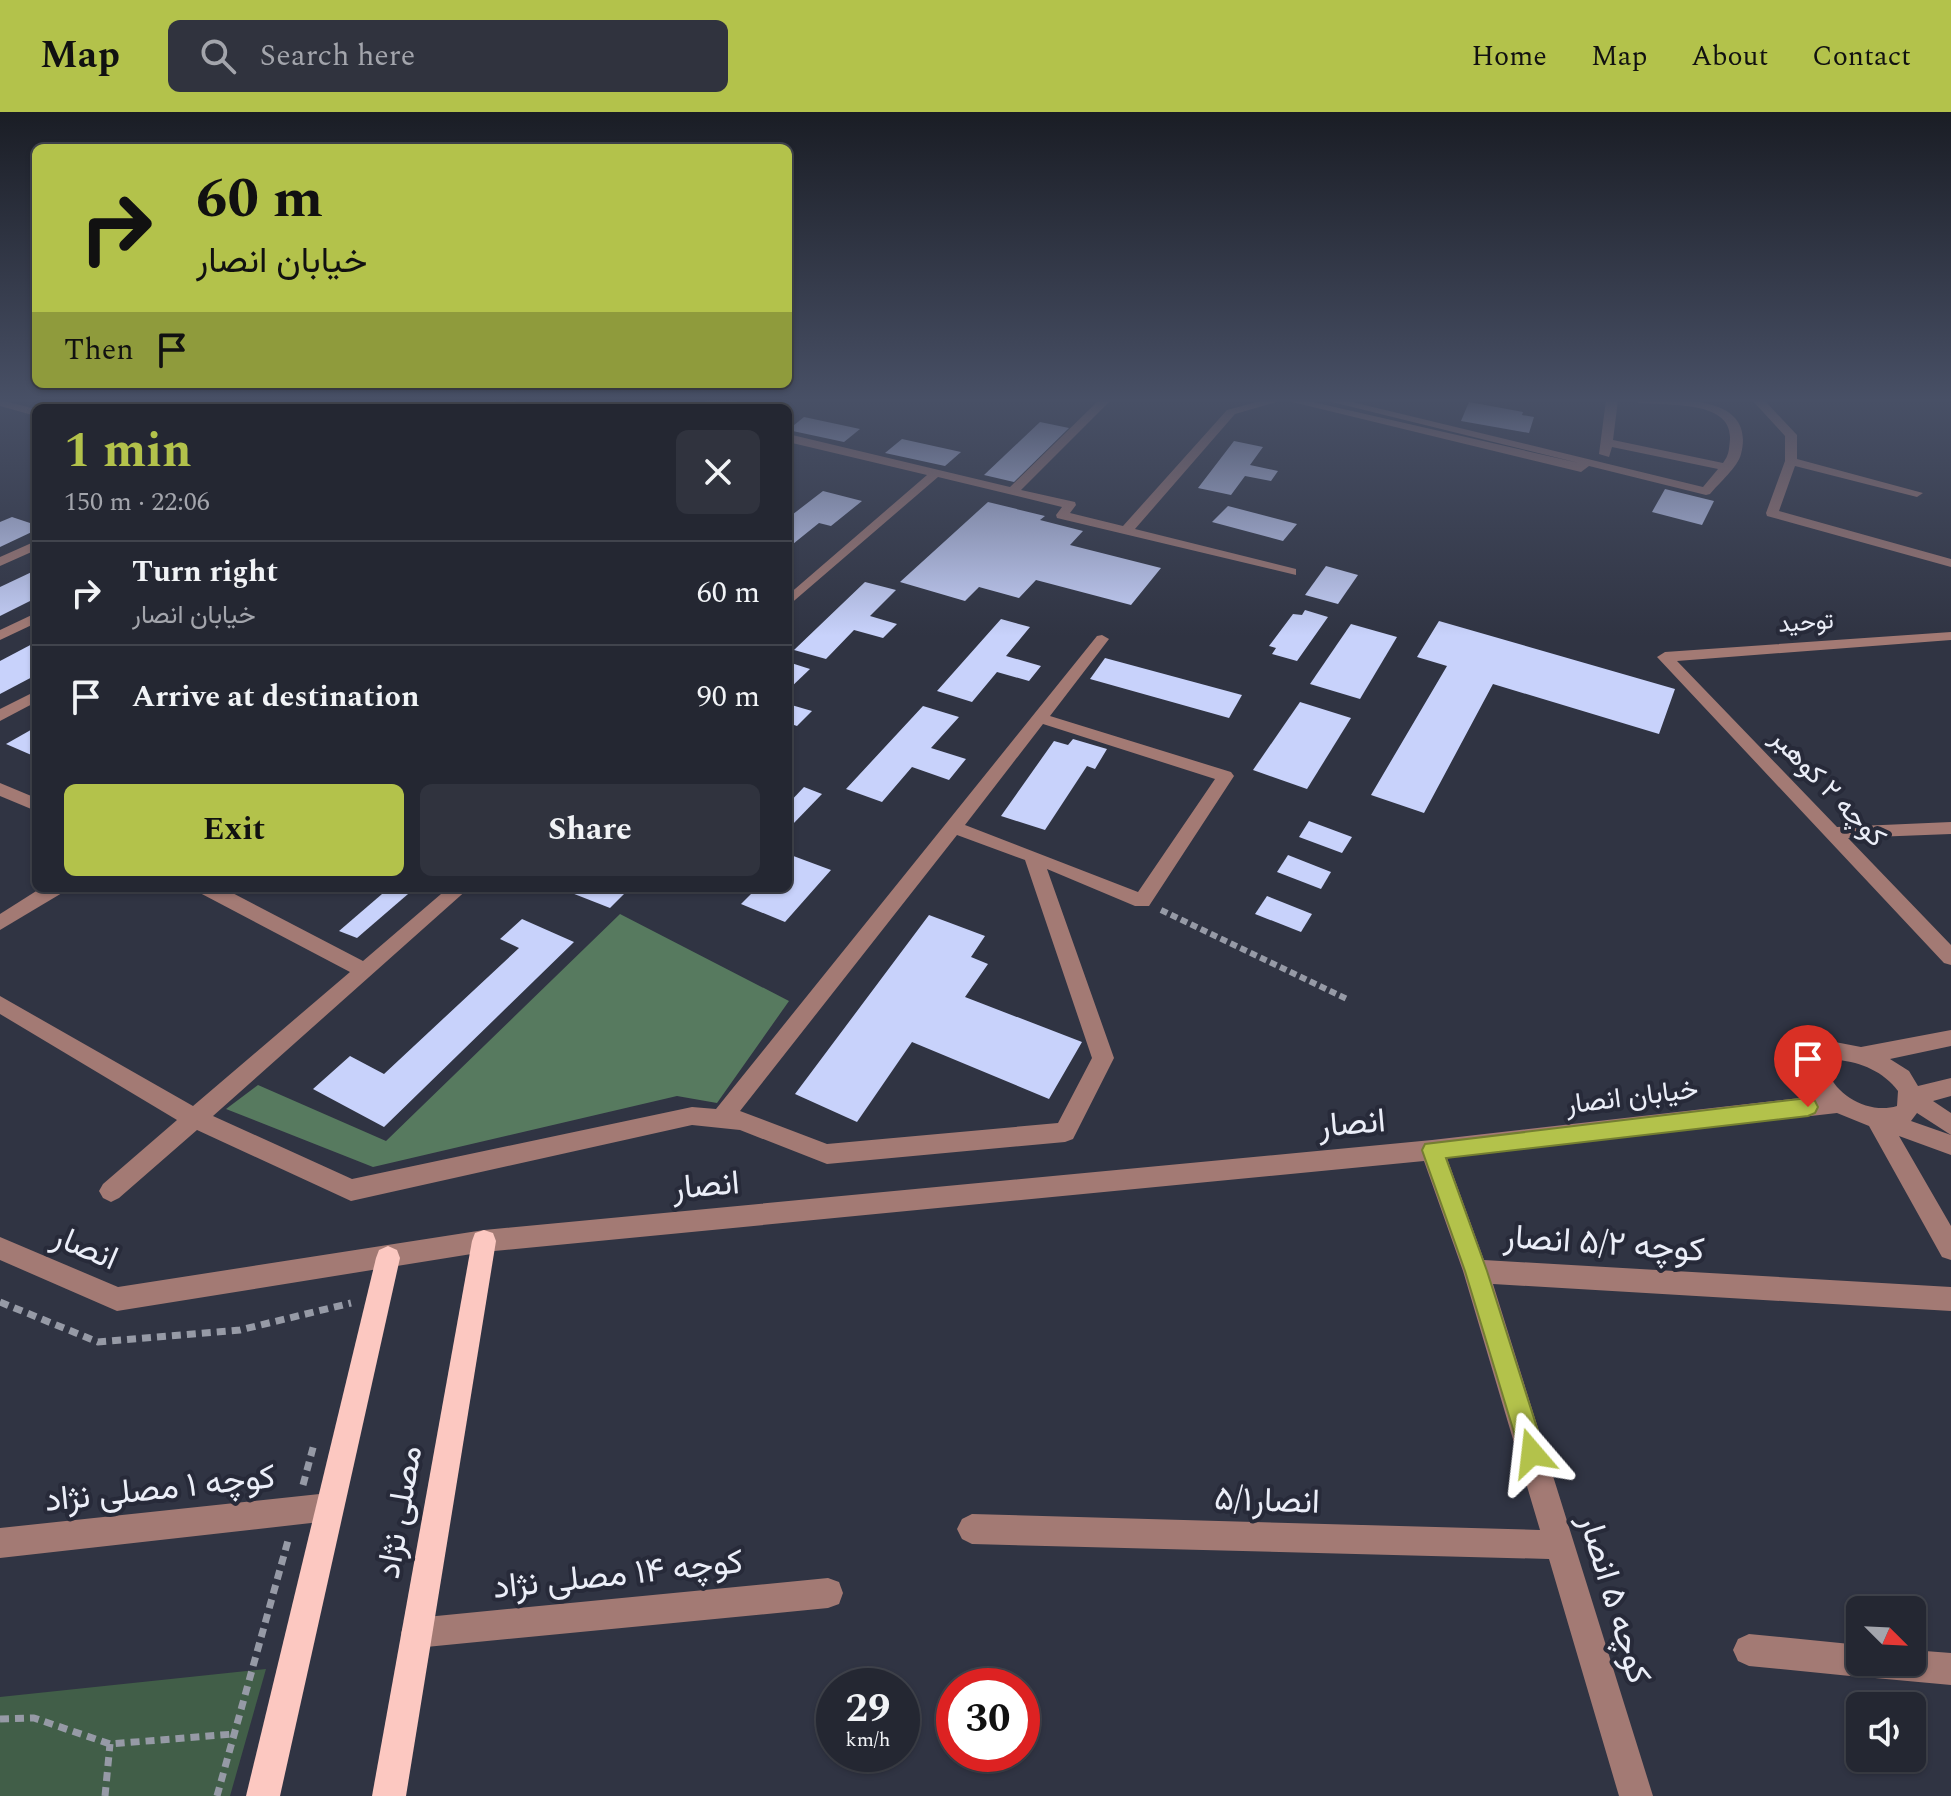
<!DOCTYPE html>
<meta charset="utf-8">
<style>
body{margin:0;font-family:Spectral,Vazirmatn,serif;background:#30333e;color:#f1f3f6;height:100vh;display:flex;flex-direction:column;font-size:30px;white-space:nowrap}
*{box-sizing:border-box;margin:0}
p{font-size:26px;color:#a3a5ac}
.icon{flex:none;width:44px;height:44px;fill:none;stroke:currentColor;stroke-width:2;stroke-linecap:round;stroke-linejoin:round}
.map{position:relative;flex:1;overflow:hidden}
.panel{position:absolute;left:32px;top:292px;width:760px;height:488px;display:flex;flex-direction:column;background:#242732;border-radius:12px;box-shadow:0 2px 6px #0004,0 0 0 2px #41444d}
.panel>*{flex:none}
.banner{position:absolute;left:32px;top:32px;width:760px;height:244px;border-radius:12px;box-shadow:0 2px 6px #0004,0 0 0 2px #41444d;background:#b3c24b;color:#111;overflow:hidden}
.needle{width:52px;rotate:114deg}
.controls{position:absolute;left:1846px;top:1484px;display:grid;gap:16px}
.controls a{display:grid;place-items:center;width:80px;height:80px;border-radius:12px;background:#242732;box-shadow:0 2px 6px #0004,0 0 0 2px #41444d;font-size:40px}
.speed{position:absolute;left:816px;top:1556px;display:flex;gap:16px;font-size:40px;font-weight:700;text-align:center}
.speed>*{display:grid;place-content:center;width:104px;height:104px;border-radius:50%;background:#242732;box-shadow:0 2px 6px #0004,0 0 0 2px #41444d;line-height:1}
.speed small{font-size:20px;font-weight:400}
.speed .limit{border:12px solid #d22;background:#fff;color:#111}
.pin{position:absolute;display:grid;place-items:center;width:68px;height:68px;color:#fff;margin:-82px -34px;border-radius:50% 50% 50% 0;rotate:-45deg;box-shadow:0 0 8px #0007}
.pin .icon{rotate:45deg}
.me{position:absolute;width:88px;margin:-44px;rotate:343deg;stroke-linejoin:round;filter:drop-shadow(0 0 6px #0008)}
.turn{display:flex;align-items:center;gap:28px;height:168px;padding:0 32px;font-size:36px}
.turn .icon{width:104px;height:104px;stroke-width:2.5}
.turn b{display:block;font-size:56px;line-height:68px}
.then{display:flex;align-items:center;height:76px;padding:0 32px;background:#0003;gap:16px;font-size:30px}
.round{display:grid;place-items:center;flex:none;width:84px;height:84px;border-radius:12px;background:#30333e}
.summary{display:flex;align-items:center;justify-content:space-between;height:136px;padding:0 32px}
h1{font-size:48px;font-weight:700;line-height:60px;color:#b3c24b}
.action{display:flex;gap:16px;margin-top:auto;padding:16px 32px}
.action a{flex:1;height:92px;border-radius:12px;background:#b3c24b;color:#111;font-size:32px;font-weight:700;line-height:92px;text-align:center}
.action a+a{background:#30333e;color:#f1f3f6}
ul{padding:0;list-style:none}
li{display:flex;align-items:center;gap:24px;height:104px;padding:0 32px;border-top:2px solid #41444d}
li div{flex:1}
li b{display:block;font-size:30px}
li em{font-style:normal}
header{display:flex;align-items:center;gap:48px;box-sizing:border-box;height:112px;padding:0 40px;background:#b3c24b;color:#111}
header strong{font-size:38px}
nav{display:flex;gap:44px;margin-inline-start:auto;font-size:28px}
.search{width:560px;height:72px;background:#30333e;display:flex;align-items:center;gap:20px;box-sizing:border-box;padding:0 28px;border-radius:12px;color:#a3a5ac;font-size:30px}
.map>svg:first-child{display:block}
.green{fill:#415e48}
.forest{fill:#577a5f}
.building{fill:#c8d2fb}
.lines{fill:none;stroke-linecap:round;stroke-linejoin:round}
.path-far1{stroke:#969aa6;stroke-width:6;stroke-dasharray:7 4;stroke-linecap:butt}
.path{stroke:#969aa6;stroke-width:7;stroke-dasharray:9 6;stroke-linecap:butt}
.minor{fill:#a37a74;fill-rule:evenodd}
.major{fill:#fcc8c1;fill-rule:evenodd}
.route{fill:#b3c24b;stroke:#747e31;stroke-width:2}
.labels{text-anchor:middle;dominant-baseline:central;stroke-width:8;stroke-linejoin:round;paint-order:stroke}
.far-street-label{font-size:24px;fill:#ebeef8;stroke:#272a39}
.street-label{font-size:28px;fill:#ebeef8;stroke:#272a39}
.near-street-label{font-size:34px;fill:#ebeef8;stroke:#272a39}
</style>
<header>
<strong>Map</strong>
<div class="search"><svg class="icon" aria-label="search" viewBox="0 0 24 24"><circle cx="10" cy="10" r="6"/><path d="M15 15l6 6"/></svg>Search here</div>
<nav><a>Home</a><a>Map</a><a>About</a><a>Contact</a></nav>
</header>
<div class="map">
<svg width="1951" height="1684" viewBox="0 0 1951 1684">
<rect width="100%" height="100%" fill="#303443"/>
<!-- green -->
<path class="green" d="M266,1557L230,1684H0V1585Z"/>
<!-- forest -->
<g class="forest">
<path d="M159,288H266L248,296H140Z"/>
<path d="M620,802L789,889L717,991L677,984L373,1055L226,997L258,973L386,1029Z"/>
</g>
<!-- building -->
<g class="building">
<path d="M492,288H519L503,296H476Z"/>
<path d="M560,288H569L581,291L572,296H545Z"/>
<path d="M707,288H732L763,296H694Z"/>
<path d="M1469,290L1523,300L1522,303L1534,305L1529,321L1461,309Z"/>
<path d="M804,305L860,317L844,330L788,318Z"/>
<path d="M1040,310L1069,316L1014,370L984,363Z"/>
<path d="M902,327L961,340L945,354L885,341Z"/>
<path d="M1234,329L1263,335L1250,353L1278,359L1271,369L1245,364L1231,383L1198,376Z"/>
<path d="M1665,377L1714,389L1702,413L1652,400Z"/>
<path d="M823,379L862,389L831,414L819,411L788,436V406Z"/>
<path d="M988,390L1045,404L1040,408L1083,419L1070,433L1161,456L1131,493L1036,468L1019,486L979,475L965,489L900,470Z"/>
<path d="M1228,394L1297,412L1283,429L1212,410Z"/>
<path d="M12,405L36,413V418L0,435V410Z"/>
<path d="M1326,454L1358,463L1338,492L1305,483Z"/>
<path d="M36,458V486L0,504V475Z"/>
<path d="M865,470L896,478L870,504L897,512L883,526L854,518L826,547L794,538Z"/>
<path d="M1305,498L1328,505L1297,549L1272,542L1276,536L1269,534L1293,502L1302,503Z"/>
<path d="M1001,507L1030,515L1006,544L1041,554L1029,569L997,560L972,590L937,579Z"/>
<path d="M1439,509L1675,577L1659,622L1493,572L1424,701L1371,683L1447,554L1417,545Z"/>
<path d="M1351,512L1397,525L1360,587L1310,572Z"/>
<path d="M36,530V563L0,582V549Z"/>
<path d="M1105,546L1242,583L1229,606L1090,567Z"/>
<path d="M788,550L810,557L788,578Z"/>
<path d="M1300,590L1351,606L1307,677L1253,658Z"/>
<path d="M788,592L812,599L797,614L788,611Z"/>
<path d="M923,594L959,605L931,636L966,647L949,668L912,655L882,690L846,677Z"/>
<path d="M36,615V645L6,632Z"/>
<path d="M1073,627L1107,637L1095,657L1087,654L1045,718L1001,704L1054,629L1068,633Z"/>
<path d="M804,675L822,682L791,714L788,713V692Z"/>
<path d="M1309,709L1352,725L1342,741L1299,725Z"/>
<path d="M788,742L831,758L785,810L741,792L757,776H788Z"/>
<path d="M1288,743L1331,760L1321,777L1277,760Z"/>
<path d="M389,776H415L357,826L339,819Z"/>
<path d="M559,776H630L610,796Z"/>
<path d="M1267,784L1312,802L1301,820L1255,802Z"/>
<path d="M929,803L985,824L971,845L988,852L965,885L1082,930L1049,987L912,930L857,1010L795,982Z"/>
<path d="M522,807L574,830L384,1015L313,977L350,944L384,962L519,836L500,827Z"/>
</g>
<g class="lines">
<!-- path-far1 -->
<path class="path-far1" d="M1161,798L1347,887"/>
<!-- path -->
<g class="path">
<path d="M0,1190L98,1230L240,1218L351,1191"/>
<path d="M303,1373L314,1332"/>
<path d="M0,1607L34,1606L110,1632L234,1622"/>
<path d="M105,1684L110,1632"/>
<path d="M217,1684L289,1425"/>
</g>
<!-- minor -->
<g class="minor">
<path d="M0,288L36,297V304L0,294Z"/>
<path d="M58,288H76L97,296H79Z"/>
<path d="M271,288H286L271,296H255Z"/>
<path d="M364,288H383L407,296H388Z"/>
<path d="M619,288H639L665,296H645Z"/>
<path d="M1099,288H1111L1021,378L1075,390L1076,393L1070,401L1123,414L1227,298L1264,288H1283L1235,302L1135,417L1296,457V463L1057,406L1056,403L1062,395L938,365L788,494V483L927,363L788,330V322L1010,375Z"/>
<path d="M1284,288H1304L1579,351L1324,288H1344L1703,375L1718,357L1612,335L1609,345L1599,342L1606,288H1618L1613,328L1723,351C1729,343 1729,338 1730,327C1732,288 1668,294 1640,291L1634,288C1672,288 1757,280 1741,342C1738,355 1719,371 1710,382L1706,383L1589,354L1581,360Z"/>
<path d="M1752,288H1764L1797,323V347L1923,381L1917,385L1795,354L1779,399L1951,447V455L1767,404L1766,401L1785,349V324Z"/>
<path d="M36,429V438L0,454V445Z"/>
<path d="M36,501V511L0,528V518Z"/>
<path d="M1951,520V528L1677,549L1837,715L1951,710V722L1848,726L1951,833V853L1944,851L1657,545L1665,540Z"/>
<path d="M1102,523L1109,527L1050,604L1231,660L1234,664L1149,794H1135L1047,757L1114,946L1073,1027L1065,1030L827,1052L740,1018L692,1013L351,1089L197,1018L119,1086L111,1090L103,1086L99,1079L103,1072L177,1008L0,902V884L193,994L350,860L200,781L198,776H223L363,849L448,776H469L213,1004L352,1067L692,995L716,997L1097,524ZM1043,612L1215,667L1138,780L965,713ZM957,723L1025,748L1092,946L1058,1011L827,1032L740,999Z"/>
<path d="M36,579V590L0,609V597Z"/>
<path d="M0,671L36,686V699L0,684Z"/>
<path d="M41,776H64L62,781L0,818V802Z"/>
<path d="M1951,918V934L1890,947L1909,959L1918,974L1951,966V984L1933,989L1951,1001V1023L1917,1001L1911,1009L1951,1023V1043L1899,1024L1951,1114V1148L1942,1145L1869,1014L1837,1001L1447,1046L1484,1148L1951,1175V1199L1493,1172L1653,1684H1619L1549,1447L972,1432L962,1427L957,1417L962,1407L972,1402L1540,1418L1463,1159L1424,1049L484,1140L117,1199L0,1148V1125L118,1175L484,1118L1432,1028L1818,984L1806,960L1813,942L1835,930L1861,935ZM1838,948C1861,950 1884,960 1898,979L1897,994C1871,1002 1838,986 1828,960L1830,953Z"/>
<path d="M329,1381L339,1385L343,1395L339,1405L329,1409L0,1446V1416Z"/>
<path d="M828,1466L839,1470L843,1481L839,1492L828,1496L416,1536L405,1532L401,1521L405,1510L416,1506Z"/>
<path d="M1749,1522L1860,1533V1550H1912V1538L1951,1541V1573L1875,1566L1866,1562L1860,1565L1749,1554L1738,1549L1733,1538L1738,1527Z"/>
</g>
<!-- major -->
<g class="major">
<path d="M484,1118L493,1121L496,1129L406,1684H372L472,1129L475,1121Z"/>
<path d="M388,1134L397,1138L400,1146L280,1684H246L376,1146L379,1138Z"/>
</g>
</g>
<!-- sky -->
<linearGradient id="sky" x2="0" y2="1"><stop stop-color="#1a1d25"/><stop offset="0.55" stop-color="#485066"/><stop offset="1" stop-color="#485066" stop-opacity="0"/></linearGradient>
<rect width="1951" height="524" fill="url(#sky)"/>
<!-- route -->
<path class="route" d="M1808,986L1815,989L1818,995L1815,1001L1808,1004L1446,1046L1487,1159L1545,1341L1541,1350L1532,1354L1523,1350L1465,1159L1422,1038L1425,1032Z"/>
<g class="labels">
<!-- far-street labels -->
<g class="far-street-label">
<text transform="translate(1806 511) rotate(-4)">توحید</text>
</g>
<!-- street labels -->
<g class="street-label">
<text transform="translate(1828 676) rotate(46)">کوچه ۲ کوهبر</text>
<text transform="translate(1632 985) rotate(-7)">خیابان انصار</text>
</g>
<!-- near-street labels -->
<g class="near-street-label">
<text transform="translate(1352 1012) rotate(-5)">انصار</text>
<text transform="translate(706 1074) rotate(-5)">انصار</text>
<text transform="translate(1604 1132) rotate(4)">کوچه ۵/۲ انصار</text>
<text transform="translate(85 1136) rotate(23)">انصار</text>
<text transform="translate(160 1377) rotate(-6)">کوچه ۱ مصلی نژاد</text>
<text transform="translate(1267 1389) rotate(2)">انصار۵/۱</text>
<text transform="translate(400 1400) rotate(-80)">مصلی نژاد</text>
<text transform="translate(618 1463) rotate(-6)">کوچه ۱۴ مصلی نژاد</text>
<text transform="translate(1614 1487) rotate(73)">کوچه ۵ انصار</text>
</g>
</g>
</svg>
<div class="controls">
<a><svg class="needle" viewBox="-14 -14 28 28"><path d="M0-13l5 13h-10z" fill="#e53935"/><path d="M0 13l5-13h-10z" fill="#a3a5ac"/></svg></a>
<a><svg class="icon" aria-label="sound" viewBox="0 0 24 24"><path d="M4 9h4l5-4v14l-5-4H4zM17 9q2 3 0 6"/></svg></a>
</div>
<div class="speed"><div>29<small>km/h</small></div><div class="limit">30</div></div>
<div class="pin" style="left:1808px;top:995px;background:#d93025"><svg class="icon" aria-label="arrive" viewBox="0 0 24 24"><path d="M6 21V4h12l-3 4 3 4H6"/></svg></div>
<svg class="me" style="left:1532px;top:1341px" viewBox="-20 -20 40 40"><path d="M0-17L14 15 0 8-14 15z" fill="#b3c24b" stroke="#fff" stroke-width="4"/></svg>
<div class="banner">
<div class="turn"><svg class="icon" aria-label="right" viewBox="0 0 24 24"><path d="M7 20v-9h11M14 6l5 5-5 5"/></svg><div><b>60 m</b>خیابان انصار</div></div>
<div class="then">Then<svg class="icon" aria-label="arrive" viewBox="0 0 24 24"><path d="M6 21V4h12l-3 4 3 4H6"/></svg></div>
</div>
<section class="panel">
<div class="summary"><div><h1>1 min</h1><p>150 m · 22:06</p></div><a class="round"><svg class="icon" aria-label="close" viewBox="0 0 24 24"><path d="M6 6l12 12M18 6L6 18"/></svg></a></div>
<ul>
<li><svg class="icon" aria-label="right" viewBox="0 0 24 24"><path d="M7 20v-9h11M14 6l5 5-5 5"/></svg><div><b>Turn right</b><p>خیابان انصار</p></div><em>60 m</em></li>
<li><svg class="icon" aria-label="arrive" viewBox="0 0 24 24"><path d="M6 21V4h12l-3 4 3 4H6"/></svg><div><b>Arrive at destination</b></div><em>90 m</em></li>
</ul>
<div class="action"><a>Exit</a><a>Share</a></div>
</section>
</div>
